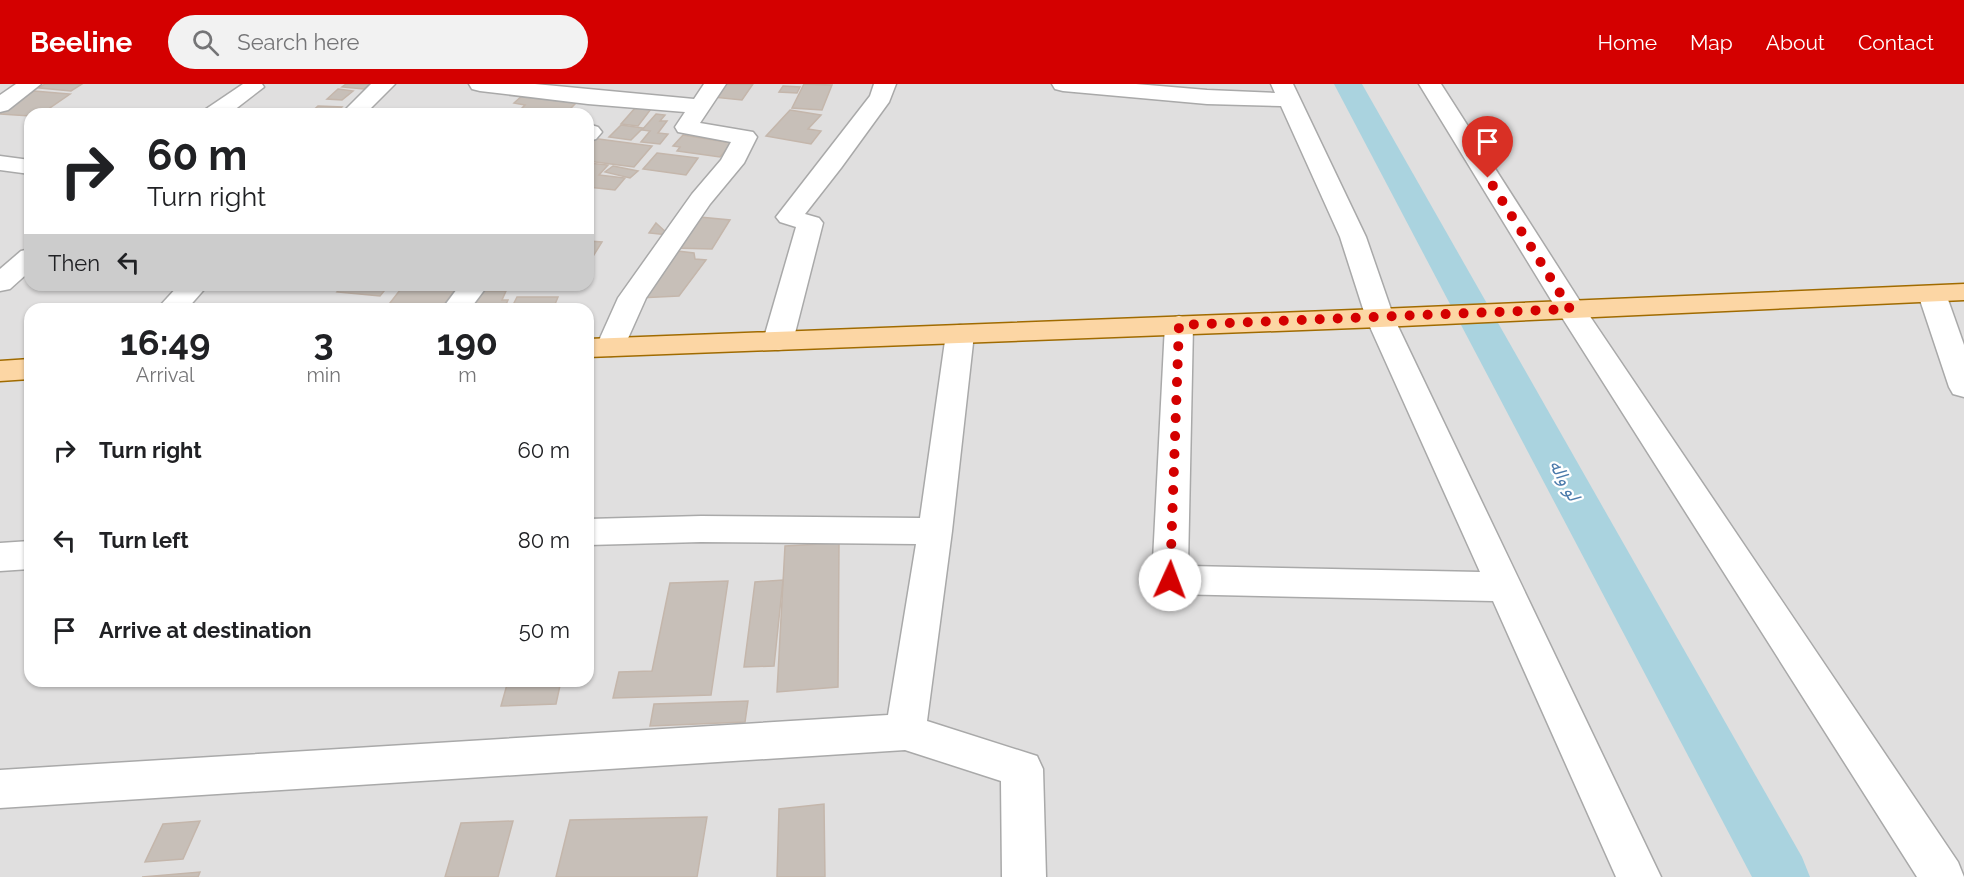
<!DOCTYPE html>
<meta charset="utf-8">
<style>
body{margin:0;font-family:Raleway,"Noto Sans Arabic",sans-serif;background:#f2f2f2;color:#202124;height:100vh;display:flex;flex-direction:column;font-size:22px;white-space:nowrap}
*{box-sizing:border-box;margin:0}
p{font-size:20px;color:#757577}
.icon{flex:none;width:33px;height:33px;fill:none;stroke:currentColor;stroke-width:2;stroke-linecap:round;stroke-linejoin:round}
.map{position:relative;flex:1;overflow:hidden}
.sheet{position:absolute;left:24px;top:219px;width:570px;height:384px;display:flex;flex-direction:column;background:#fff;border-radius:18px;box-shadow:0 2px 4px #0004}
.sheet>*{flex:none}
.guide{position:absolute;left:24px;top:24px;width:570px;height:183px;border-radius:18px;box-shadow:0 2px 4px #0004;background:#fff;color:#202124;overflow:hidden}
.pin{position:absolute;display:grid;place-items:center;width:51px;height:51px;color:#fff;margin:-62px -26px;border-radius:50% 50% 50% 0;rotate:-45deg;box-shadow:0 0 6px #0007}
.pin .icon{rotate:45deg}
.me{position:absolute;width:66px;margin:-33px;rotate:2deg;stroke-linejoin:round;filter:drop-shadow(0 0 4px #0008)}
.turn{display:flex;align-items:center;gap:21px;height:126px;padding:0 24px;font-size:27px}
.turn .icon{width:78px;height:78px;stroke-width:2.5}
.turn b{display:block;font-size:42px;line-height:51px}
.then{display:flex;align-items:center;height:57px;padding:0 24px;background:#0003;gap:12px;font-size:22px}
.eta{display:flex;justify-content:space-evenly;align-items:center;height:102px;text-align:center}
.eta b{font-size:36px;font-weight:700;line-height:42px}
ul{padding:0;list-style:none}
li{display:flex;align-items:center;gap:18px;height:90px;padding:0 24px}
li div{flex:1}
li b{display:block;font-size:22px}
li em{font-style:normal}
header{display:flex;align-items:center;gap:36px;box-sizing:border-box;height:84px;padding:0 30px;background:#d40000;color:#fff}
header strong{font-size:28px}
nav{display:flex;gap:33px;margin-inline-start:auto;font-size:21px}
.search{width:420px;height:54px;background:#f2f2f2;display:flex;align-items:center;gap:15px;box-sizing:border-box;padding:0 21px;border-radius:33px;color:#757577;font-size:22px}
.map>svg:first-child{display:block}
.residential{fill:#e0dfdf;fill-rule:evenodd}
.lines{fill:none;stroke-linecap:round;stroke-linejoin:round}
.canal{fill:#aad3df;fill-rule:evenodd}
.building{fill:#c7bfb8;stroke:#c4b6ab;stroke-width:1.5}
.minor-casing{stroke:#a9a9a9;stroke-width:3}
.major-casing{stroke:#a06b00;stroke-width:3}
.minor{fill:#fff;fill-rule:evenodd}
.major{fill:#fcd6a4;fill-rule:evenodd}
.route{stroke:#d40000;stroke-width:10;stroke-dasharray:0 18}
.labels{text-anchor:middle;dominant-baseline:central;stroke-width:4.5;stroke-linejoin:round;paint-order:stroke}
.water-label{font-size:18px;font-style:italic;fill:#4a7aab;stroke:#fff}
</style>
<header>
<strong>Beeline</strong>
<div class="search"><svg class="icon" aria-label="search" viewBox="0 0 24 24"><circle cx="10" cy="10" r="6"/><path d="M15 15l6 6"/></svg>Search here</div>
<nav><a>Home</a><a>Map</a><a>About</a><a>Contact</a></nav>
</header>
<div class="map">
<svg width="1964" height="793" viewBox="0 0 1964 793">
<rect width="100%" height="100%" fill="#f2efe9"/>
<!-- residential -->
<path class="residential" d="M0,0H1964V793H0ZM30,30H588V201H30ZM30,225H588V597H30Z"/>
<g class="lines">
<!-- canal -->
<path class="canal" d="M1334,0H1362L1802,773L1810,793H1752Z"/>
</g>
<!-- building -->
<g class="building">
<path d="M45,0H82L71,7L39,4Z"/>
<path d="M346,0H370L364,5L342,3Z"/>
<path d="M721,0H753L742,16L712,13Z"/>
<path d="M804,0L832,1L822,26L792,24Z"/>
<path d="M783,2L800,3L797,9L779,8Z"/>
<path d="M338,5L353,7L342,16L327,15Z"/>
<path d="M34,7L70,10L41,30H30V32L0,30Z"/>
<path d="M524,10L578,17L565,30L520,26L525,21L514,19Z"/>
<path d="M318,22L342,23L335,30H309Z"/>
<path d="M635,24L651,25L638,42L621,40Z"/>
<path d="M84,25L103,30H73Z"/>
<path d="M790,26L821,31L808,45L821,47L811,60L766,52Z"/>
<path d="M656,30L665,31L660,37H667L658,49L668,50L660,60L641,58L650,47L642,46Z"/>
<path d="M621,41L643,44L631,56L609,53Z"/>
<path d="M683,51L732,59L720,73L677,67L680,63L673,62Z"/>
<path d="M591,54L652,62L634,83L588,77V58Z"/>
<path d="M657,69L698,74L686,91L643,85Z"/>
<path d="M588,79L608,81L599,91L625,94L615,106L588,103Z"/>
<path d="M613,82L638,87L630,94L605,88Z"/>
<path d="M689,132L730,136L712,165L673,164Z"/>
<path d="M656,139L669,151L649,149Z"/>
<path d="M588,157L602,158L592,174L588,173Z"/>
<path d="M669,166L694,169L695,175L706,176L679,212L639,214Z"/>
<path d="M343,201H389L380,212L337,208Z"/>
<path d="M404,201H417L414,205L426,206L430,201H459L441,225L386,224Z"/>
<path d="M476,207H506L502,216H508L504,225H467Z"/>
<path d="M517,213H558L553,225H511Z"/>
<path d="M839,459L838,603L777,608L785,462Z"/>
<path d="M783,496L774,582L744,583L755,498Z"/>
<path d="M728,497L711,611L613,614L619,588L652,587L670,499Z"/>
<path d="M508,597H561L556,620L501,622Z"/>
<path d="M748,617L745,638L650,642L654,620Z"/>
<path d="M824,720L825,793H777L779,725Z"/>
<path d="M707,733L697,793H556L570,736Z"/>
<path d="M200,737L183,775L145,778L163,740Z"/>
<path d="M513,737L498,793H445L461,739Z"/>
<path d="M200,788L198,793H142Z"/>
</g>
<g class="lines">
<defs>
<g id="minor">
<path d="M16,0H41L8,26L0,28V11Z"/>
<path d="M243,0H262L264,3L229,30H203L206,25Z"/>
<path d="M371,0H395L365,30H341Z"/>
<path d="M469,0H535L694,15L704,0H726L700,39L753,48L757,53L744,79L710,120L646,214L621,270L611,272L601,270L596,263L618,214L692,110L721,76L731,58L678,48L675,43L685,28L588,20L480,7L472,5Z"/>
<path d="M874,0H896L889,18L841,84L805,130L819,134L823,139L793,257L788,264L778,266L768,264L763,257L796,143L780,138L776,133L870,12Z"/>
<path d="M1052,0H1136L1207,6L1275,9L1271,0H1293L1366,153L1394,234L1661,793H1616L1493,517L1170,510L1157,506L1152,496L1165,241L1169,235L1179,232L1189,235L1193,241L1188,482L1480,488L1366,234L1340,153L1281,22L1207,20L1063,7L1055,5Z"/>
<path d="M1419,0H1441L1583,222L1958,778L1964,793H1917L1556,224Z"/>
<path d="M588,40L598,43L602,48L596,55L588,57Z"/>
<path d="M0,72L30,76V90L0,86Z"/>
<path d="M30,165V187L10,205L0,207V185L21,167Z"/>
<path d="M179,201H208L187,225H157Z"/>
<path d="M460,201H488L470,225H442Z"/>
<path d="M1932,202L1942,204L1946,210L1964,261V313L1953,310L1949,303L1918,210L1922,204Z"/>
<path d="M960,241L970,243L974,250L952,447L927,637L1037,672L1043,685L1046,793H1002L1001,697L905,666L0,724V686L888,631L916,460L701,458L588,461V435L701,432L920,434L946,250L950,243Z"/>
<path d="M30,457V485L0,487V459Z"/>
</g>
<g id="major">
<path d="M1964,200V216L1380,243L588,273V255L1380,225Z"/>
<path d="M30,275V295L0,297V277Z"/>
</g>
</defs>
<!-- minor casing -->
<use href="#minor" class="minor-casing"/>
<!-- major casing -->
<use href="#major" class="major-casing"/>
<!-- minor -->
<use href="#minor" class="minor"/>
<!-- major -->
<use href="#major" class="major"/>
</g>
<g class="lines">
<!-- route -->
<path class="route" d="M1170,496L1179,241L1570,225L1488,94"/>
</g>
<g class="labels">
<!-- water labels -->
<g class="water-label">
<text transform="translate(1565 396) rotate(61)">لو واله</text>
</g>
</g>
</svg>
<div class="pin" style="left:1488px;top:94px;background:#d93025"><svg class="icon" aria-label="arrive" viewBox="0 0 24 24"><path d="M6 21V4h12l-3 4 3 4H6"/></svg></div>
<svg class="me" style="left:1170px;top:496px" viewBox="-20 -20 40 40"><circle r="19" fill="#fff"/><path d="M0-13L10 11 0 6-10 11z" fill="#d40000"/></svg>
<div class="guide">
<div class="turn"><svg class="icon" aria-label="right" viewBox="0 0 24 24"><path d="M7 20v-9h11M14 6l5 5-5 5"/></svg><div><b>60 m</b>Turn right</div></div>
<div class="then">Then<svg class="icon" aria-label="left" viewBox="0 0 24 24"><path d="M17 20v-9H6M10 6l-5 5 5 5"/></svg></div>
</div>
<section class="sheet">
<div class="eta">
<div><b>16:49</b><p>Arrival</p></div>
<div><b>3</b><p>min</p></div>
<div><b>190</b><p>m</p></div>
</div>
<ul>
<li><svg class="icon" aria-label="right" viewBox="0 0 24 24"><path d="M7 20v-9h11M14 6l5 5-5 5"/></svg><div><b>Turn right</b></div><em>60 m</em></li>
<li><svg class="icon" aria-label="left" viewBox="0 0 24 24"><path d="M17 20v-9H6M10 6l-5 5 5 5"/></svg><div><b>Turn left</b></div><em>80 m</em></li>
<li><svg class="icon" aria-label="arrive" viewBox="0 0 24 24"><path d="M6 21V4h12l-3 4 3 4H6"/></svg><div><b>Arrive at destination</b></div><em>50 m</em></li>
</ul>
</section>
</div>
